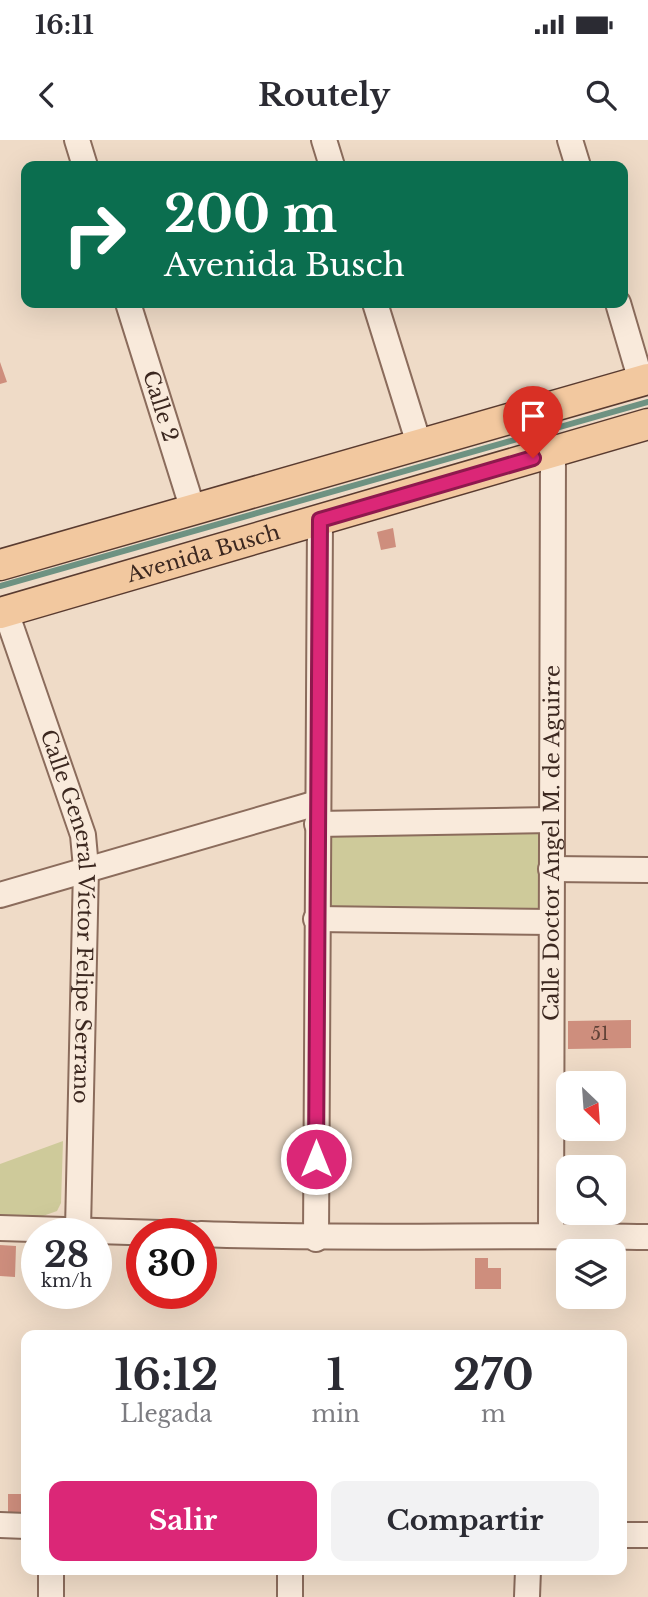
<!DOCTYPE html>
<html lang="es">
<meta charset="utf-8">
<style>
body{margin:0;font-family:"Libre Baskerville",serif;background:#f2f2f3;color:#2b2b33;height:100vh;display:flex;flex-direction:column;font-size:26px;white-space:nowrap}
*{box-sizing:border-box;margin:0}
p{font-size:23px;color:#7c7c81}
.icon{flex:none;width:38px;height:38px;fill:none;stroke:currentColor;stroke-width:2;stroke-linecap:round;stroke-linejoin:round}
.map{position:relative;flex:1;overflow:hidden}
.panel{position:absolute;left:21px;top:1190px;width:606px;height:245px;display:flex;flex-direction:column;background:#fff;border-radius:14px;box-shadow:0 7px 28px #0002}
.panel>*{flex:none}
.hud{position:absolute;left:21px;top:21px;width:607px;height:147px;border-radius:14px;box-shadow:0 7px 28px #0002;background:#0b6e4f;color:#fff;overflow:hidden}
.needle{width:46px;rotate:155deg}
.tools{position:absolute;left:556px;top:931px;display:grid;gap:14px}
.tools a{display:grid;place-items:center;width:70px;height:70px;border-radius:14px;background:#fff;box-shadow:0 7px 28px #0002;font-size:35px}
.speed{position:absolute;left:21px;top:1078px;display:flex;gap:14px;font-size:35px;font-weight:700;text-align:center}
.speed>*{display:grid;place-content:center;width:91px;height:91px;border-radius:50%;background:#fff;box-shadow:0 7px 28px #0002;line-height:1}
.speed small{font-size:18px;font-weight:400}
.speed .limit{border:10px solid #d22;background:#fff;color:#111}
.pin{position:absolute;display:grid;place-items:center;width:60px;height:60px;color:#fff;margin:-72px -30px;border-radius:50% 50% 50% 0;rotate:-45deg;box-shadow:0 0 7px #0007}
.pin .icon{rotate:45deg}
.me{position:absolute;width:77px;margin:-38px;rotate:0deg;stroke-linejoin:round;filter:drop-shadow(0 0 5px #0008)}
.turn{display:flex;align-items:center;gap:24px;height:147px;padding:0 28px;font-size:32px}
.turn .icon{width:91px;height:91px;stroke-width:2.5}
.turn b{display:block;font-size:49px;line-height:60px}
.eta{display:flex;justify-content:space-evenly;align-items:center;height:119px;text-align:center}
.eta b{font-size:42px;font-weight:700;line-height:49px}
.primary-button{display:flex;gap:14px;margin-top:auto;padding:14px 28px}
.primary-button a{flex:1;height:80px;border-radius:14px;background:#db2777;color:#fff;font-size:28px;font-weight:700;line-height:80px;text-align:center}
.primary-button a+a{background:#f2f2f3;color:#2b2b33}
.status{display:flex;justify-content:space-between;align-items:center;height:49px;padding:0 35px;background:#fff;direction:ltr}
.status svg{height:19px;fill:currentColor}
header{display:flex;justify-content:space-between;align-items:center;height:91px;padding:0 28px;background:#fff;font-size:32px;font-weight:700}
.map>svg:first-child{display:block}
.green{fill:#ceca9a}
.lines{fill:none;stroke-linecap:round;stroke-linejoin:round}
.stream{stroke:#6e9282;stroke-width:6}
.building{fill:#ce8e7d}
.minor-casing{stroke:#8b6c5c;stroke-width:28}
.major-casing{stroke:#593b30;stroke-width:33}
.minor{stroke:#f9eadb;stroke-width:24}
.major{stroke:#f2c89f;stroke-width:30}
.route-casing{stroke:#8e194d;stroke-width:18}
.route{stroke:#db2777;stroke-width:12}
.labels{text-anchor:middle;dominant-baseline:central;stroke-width:6;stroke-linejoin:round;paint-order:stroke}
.number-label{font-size:18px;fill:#604237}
.street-label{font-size:21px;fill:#3c2820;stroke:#f6e7d7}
</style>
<div class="status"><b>16:11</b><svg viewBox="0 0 49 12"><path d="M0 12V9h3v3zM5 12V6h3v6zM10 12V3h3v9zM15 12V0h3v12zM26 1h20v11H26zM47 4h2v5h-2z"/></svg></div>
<header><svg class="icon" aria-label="back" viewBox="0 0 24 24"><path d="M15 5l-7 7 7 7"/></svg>Routely<svg class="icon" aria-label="search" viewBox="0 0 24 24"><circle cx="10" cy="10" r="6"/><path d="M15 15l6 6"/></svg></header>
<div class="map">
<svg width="648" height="1457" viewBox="0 0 648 1457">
<rect width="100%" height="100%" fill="#efdbc7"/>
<!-- green -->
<g class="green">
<path d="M539,688L540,771L325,773L324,690Z"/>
<path d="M63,1001L61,1063L57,1071L40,1077H0V1024Z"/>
</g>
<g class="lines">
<!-- stream -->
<path class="stream" d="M0,446L648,262"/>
</g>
<!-- building -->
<g class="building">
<path d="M0,222L7,242L0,244Z"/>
<path d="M393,388L396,407L381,410L377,392Z"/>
<path d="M631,880V908L568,909V881Z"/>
<path d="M562,1057H569V1073H586V1082L566,1081L562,1075Z"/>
<path d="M0,1105L16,1106L15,1137L0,1136Z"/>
<path d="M475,1118H488V1128H501V1149H475Z"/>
<rect x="8" y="1354" width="18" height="18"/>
</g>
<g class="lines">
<defs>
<g id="minor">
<path d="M77,0L85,26"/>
<path d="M324,0L332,26"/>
<path d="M570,0L578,26"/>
<path id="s1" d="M128,163L193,370"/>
<path d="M375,163L419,304"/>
<path d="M618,163L641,241"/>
<path id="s2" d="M6,472L83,695L86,728L78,1089"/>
<path d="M317,684L552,680"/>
<path d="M551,729L648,730"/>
<path d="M0,755L317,663"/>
<path d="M316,779L551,782"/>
<path d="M0,1088L193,1094"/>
<path d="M201,1094C350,1100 499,1094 648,1097"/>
<path id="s3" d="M551,1095L553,312"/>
<path d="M316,1099L320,380"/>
<path d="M0,1385L26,1386"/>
<path d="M621,1395H648"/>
<path d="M51,1457V1430"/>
<path d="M290,1457V1430"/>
<path d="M527,1457L528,1430"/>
</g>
<g id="major">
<path d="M0,425L648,239"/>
<path id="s4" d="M0,473L648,284"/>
</g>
</defs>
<!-- minor casing -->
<use href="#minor" class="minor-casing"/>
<!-- major casing -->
<use href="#major" class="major-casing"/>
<!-- minor -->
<use href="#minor" class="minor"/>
<!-- major -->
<use href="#major" class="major"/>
</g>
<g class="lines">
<defs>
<path id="route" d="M316,1019L320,380L533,318"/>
</defs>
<!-- route casing -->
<use href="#route" class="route-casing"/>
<!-- route -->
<use href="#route" class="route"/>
</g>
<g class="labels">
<!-- number labels -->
<g class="number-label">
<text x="600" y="894">51</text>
</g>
<!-- street labels -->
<g class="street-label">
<text stroke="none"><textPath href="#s1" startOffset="108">Calle 2</textPath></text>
<text stroke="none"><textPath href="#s4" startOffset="212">Avenida Busch</textPath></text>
<text stroke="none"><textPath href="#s3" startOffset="392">Calle Doctor Angel M. de Aguirre</textPath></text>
<text stroke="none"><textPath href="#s2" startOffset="315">Calle General Víctor Felipe Serrano</textPath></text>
</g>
</g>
</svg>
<div class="tools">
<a><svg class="needle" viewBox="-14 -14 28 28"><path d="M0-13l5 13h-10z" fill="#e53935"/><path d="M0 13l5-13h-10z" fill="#7c7c81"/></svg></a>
<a><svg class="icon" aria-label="search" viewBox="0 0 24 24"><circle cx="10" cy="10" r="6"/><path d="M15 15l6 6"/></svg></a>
<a><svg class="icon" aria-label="layers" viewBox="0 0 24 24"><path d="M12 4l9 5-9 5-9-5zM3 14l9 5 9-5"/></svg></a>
</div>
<div class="speed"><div>28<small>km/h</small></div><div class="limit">30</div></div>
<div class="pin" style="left:533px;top:318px;background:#d93025"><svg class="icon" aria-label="arrive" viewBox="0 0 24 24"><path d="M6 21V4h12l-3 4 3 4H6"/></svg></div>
<svg class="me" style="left:316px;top:1019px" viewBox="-20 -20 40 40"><circle r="17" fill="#db2777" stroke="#fff" stroke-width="3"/><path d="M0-11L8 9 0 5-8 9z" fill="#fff"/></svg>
<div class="hud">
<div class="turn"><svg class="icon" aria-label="right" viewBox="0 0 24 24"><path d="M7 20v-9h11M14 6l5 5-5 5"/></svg><div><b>200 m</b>Avenida Busch</div></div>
</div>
<section class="panel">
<div class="eta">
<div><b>16:12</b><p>Llegada</p></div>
<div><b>1</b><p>min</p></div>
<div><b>270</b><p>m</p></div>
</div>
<div class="primary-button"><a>Salir</a><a>Compartir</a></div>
</section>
</div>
